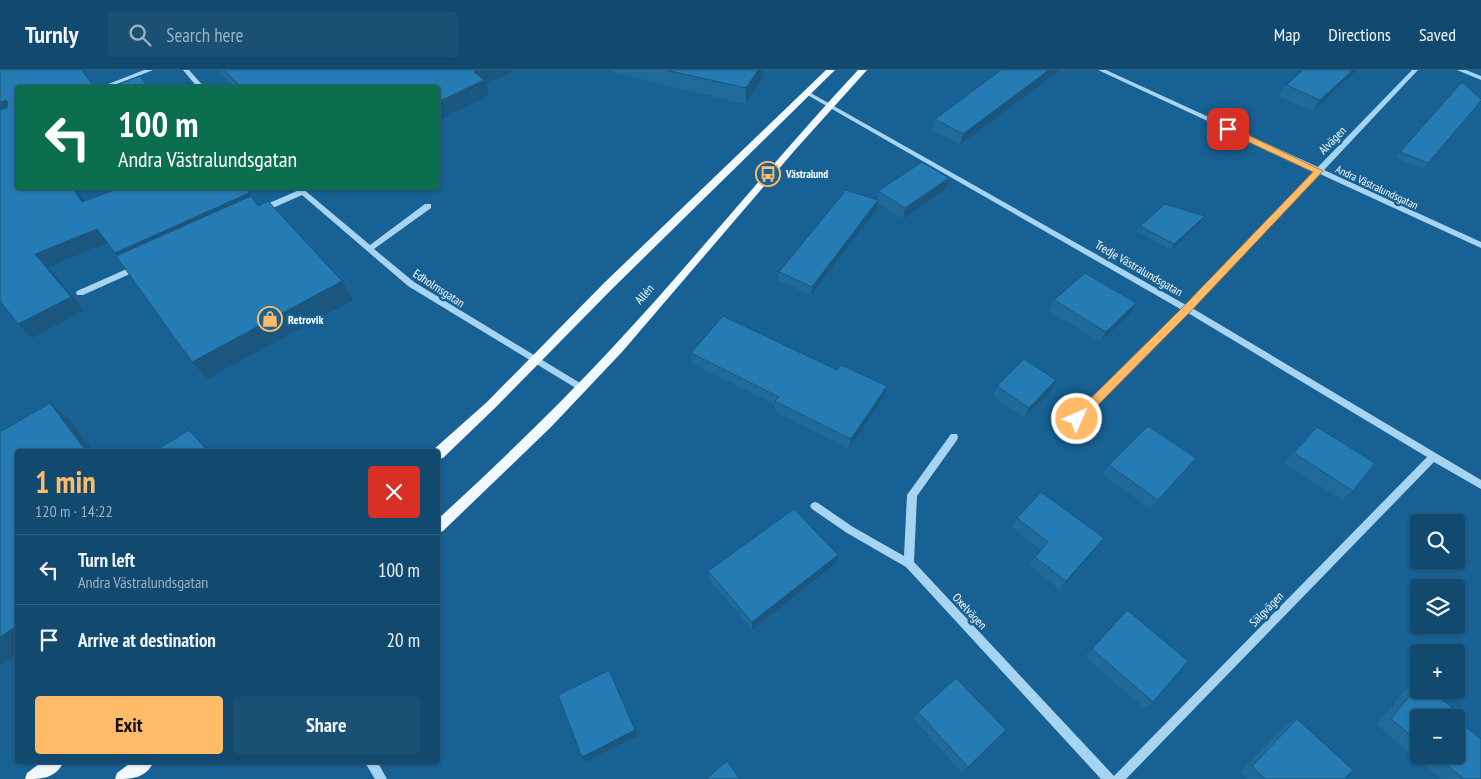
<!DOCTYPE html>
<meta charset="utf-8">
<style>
body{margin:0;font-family:"PT Sans Narrow",sans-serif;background:#1a5074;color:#f1f3f6;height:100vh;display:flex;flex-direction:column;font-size:19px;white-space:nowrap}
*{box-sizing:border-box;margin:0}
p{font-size:16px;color:#9cb2c3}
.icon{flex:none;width:28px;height:28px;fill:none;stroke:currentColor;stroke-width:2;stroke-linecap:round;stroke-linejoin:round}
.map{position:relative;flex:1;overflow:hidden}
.panel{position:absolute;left:15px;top:379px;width:425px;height:315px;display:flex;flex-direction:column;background:#11496f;border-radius:5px;box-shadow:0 1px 4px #0004,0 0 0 1px #306182}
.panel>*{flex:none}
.top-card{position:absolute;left:15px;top:15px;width:425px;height:105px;border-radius:5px;box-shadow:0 1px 4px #0004,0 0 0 1px #306182;background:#0b6e4f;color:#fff;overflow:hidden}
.buttons{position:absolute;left:1410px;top:444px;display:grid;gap:10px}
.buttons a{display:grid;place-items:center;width:55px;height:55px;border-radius:5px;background:#11496f;box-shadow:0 1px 4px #0004,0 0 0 1px #306182;font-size:25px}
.pin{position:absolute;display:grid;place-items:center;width:42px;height:42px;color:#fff;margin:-21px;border-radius:10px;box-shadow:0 2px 8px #0006}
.me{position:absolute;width:55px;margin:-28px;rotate:45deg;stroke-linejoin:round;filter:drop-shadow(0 0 4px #0008)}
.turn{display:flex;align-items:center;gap:18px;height:105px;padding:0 20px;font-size:22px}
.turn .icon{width:65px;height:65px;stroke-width:2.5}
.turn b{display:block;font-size:35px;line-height:42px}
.round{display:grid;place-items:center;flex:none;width:52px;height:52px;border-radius:5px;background:#1a5074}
.head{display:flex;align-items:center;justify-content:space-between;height:85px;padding:0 20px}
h1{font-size:30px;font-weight:600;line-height:38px;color:#ffbb67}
.button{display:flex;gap:10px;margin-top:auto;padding:10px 20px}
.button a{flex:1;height:58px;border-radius:5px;background:#ffbb67;color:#111;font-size:20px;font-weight:600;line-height:58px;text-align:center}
.button a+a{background:#1a5074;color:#f1f3f6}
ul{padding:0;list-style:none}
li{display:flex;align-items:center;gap:15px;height:70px;padding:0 20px;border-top:1px solid #306182}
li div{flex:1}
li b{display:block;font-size:19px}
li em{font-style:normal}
header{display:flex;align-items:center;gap:30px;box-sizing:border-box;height:70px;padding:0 25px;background:#11496f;border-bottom:1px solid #306182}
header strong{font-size:24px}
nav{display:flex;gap:28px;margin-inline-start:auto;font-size:18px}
.search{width:350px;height:45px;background:#1a5074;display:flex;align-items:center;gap:12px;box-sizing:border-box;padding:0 18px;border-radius:5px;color:#9cb2c3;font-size:19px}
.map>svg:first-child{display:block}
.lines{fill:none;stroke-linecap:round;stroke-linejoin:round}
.minor{fill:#a7d4f1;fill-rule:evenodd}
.major{fill:#f1f9ff;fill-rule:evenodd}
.wall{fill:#206a9a}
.shaded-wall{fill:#1a567d}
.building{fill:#257bb3;stroke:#1a567d}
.route{fill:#ffbb67;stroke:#a67a43}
.labels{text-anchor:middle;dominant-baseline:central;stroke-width:5;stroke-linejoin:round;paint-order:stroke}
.far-poi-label{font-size:11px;font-weight:bold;fill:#fff;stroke:#176194;text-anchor:start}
.far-street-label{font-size:11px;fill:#fff;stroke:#176194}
.street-label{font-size:12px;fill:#fff;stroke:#176194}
.poi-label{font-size:12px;font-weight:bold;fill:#fff;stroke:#176194;text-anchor:start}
</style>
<header>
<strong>Turnly</strong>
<div class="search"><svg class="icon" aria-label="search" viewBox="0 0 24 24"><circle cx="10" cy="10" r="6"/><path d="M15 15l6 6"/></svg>Search here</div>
<nav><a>Map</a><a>Directions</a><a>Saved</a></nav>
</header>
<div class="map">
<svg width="1481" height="709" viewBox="0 0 1481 709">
<rect width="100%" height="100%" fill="#176194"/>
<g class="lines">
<!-- minor -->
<g class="minor">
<path d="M144,0H153L108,18H98Z"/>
<path d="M183,0H189L205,18H198Z"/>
<path d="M1098,0H1106L1318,97L1412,0H1418L1324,100L1481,172V178L1320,104L1192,238L1481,410V419L1434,392L1126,709H1101L906,497L847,463L812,439L810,436L812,433L815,432L818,433L853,457L904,486L907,425L951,364H957L958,367L957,370L917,426L914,492L1114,706L1427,387L1188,243L1080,352H1074L1073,349L1074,346L1182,240L804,23L809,22L1186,235L1315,101Z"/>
<path d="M1457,0H1466L1481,6V10Z"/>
<path d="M295,118H302L370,175L425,134H431V138L374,179L414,212L585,316L586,318L585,320H579L408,216L302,125L266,141H260V137L297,121Z"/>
<path d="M138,194L142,197L141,199L83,225H77L76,223L77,221Z"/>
<path d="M364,691H377L387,709H375Z"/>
</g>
<!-- major -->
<g class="major">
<path d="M826,0H835L612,219L495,338L443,388L438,389V381L433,380L487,332L604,213Z"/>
<path d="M858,0H867L795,80L622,282L551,357L443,461L438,463V449C498,394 557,337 613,277C697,187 774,90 858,0Z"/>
<path d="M43,691H64C56,709 41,709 25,709L27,703Z"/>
<path d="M133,691H154C146,709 131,709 115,709L117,703Z"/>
</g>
</g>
<!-- wall -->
<g class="wall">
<path d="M217,0H512L513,2L486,14L489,25L438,18H235Z"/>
<path d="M612,0H763V8L746,34L613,3Z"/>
<path d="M1001,0H1060L960,75L932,60L935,49Z"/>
<path d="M1303,0H1357L1313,41L1279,27L1286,15Z"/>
<path d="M1481,31L1423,99L1396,88L1400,82Z"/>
<path d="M946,119L903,149L878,133L877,139L811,225L779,211V202L877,130L878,121Z"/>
<path d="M1205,146L1201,152L1171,180L1137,161L1140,156Z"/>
<path d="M1054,230L1130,244L1100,272L1049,241Z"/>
<path d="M691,283L884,327L849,379L775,341V335L692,294Z"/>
<path d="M997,316L1051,321L1024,348L993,326Z"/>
<path d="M1317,357L1353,421L1342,430L1285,393L1306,367Z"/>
<path d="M1196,388L1150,439L1103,404L1109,395Z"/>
<path d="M1017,448L1104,468L1060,520L1029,495L1035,487L1041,480L1012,457Z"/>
<path d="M836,493L752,560L709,509L708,501Z"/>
<path d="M1127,540L1153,632L1144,638L1085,586Z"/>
<path d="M1419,613V685H1456L1481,709H1441L1377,655L1406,619Z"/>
<path d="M918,642L1006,660L962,703L914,649Z"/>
<path d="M1297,649L1344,709H1248L1241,702L1285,655Z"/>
</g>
<!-- shaded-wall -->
<g class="shaded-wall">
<path d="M478,0H512L513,2L486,14L489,25L438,50V32L474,2Z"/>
<path d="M758,0H763V8L746,34V18Z"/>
<path d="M1049,0H1060L960,75L963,64Z"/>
<path d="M1353,0H1357L1313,41L1320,30Z"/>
<path d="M6,30L17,44L0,50V32Z"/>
<path d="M949,108L946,119L903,149L905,138Z"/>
<path d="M73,118H77L93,146L82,132Z"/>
<path d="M249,123L257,137L126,197L115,183Z"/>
<path d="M878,130L877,139L811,225L812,217Z"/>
<path d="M1205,146L1201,152L1171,180L1174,174Z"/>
<path d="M97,159L109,172L48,197L84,240L32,268L18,254L35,184Z"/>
<path d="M342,211L353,230L207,309L192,292Z"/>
<path d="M1136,233L1130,244L1100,272L1106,262Z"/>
<path d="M1056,310L1051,321L1024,348L1029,338Z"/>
<path d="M887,316L884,327L849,379L851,369Z"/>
<path d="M50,333L70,350L93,381H86Z"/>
<path d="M189,360L210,381H208Z"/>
<path d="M1104,468L1097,477L1060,520L1066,511Z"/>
<path d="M838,485L836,493L752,560V552Z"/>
<path d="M18,555V584L0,596V567Z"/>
<path d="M635,660L637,666L586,692L582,687Z"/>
</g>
<!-- building -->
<g class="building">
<path d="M0,0H82L95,18H18V118H73L82,132L120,118H245L249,123L115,183L97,159L35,184L71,227L18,254L0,231V40L7,38L8,32L6,30L0,32Z"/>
<path d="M224,0H478L474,2L484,10L438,32V18H242Z"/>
<path d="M666,0H758L746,18Z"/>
<path d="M1001,0H1049L963,64L935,49Z"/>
<path d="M1303,0H1353L1320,30L1286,15Z"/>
<path d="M140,6L149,18H107Z"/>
<path d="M1462,12L1481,29V31L1428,93L1400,82Z"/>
<path d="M922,92L949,108L905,138L878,121Z"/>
<path d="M846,120L878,130L812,217L779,202Z"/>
<path d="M251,126L258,136L268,131L342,211L192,292L116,186Z"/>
<path d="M1165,134L1205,146L1174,174L1140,156Z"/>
<path d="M1085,203L1136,233L1106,262L1054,230Z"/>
<path d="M723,246L837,300L841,295L887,316L851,369L775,331L779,327L691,283Z"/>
<path d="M1024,289L1056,310L1029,338L997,316Z"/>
<path d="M50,333L86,381H18V555L0,567V362Z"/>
<path d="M1148,356L1196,388L1158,430L1109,395Z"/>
<path d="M1317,357L1375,393L1353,421L1294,383Z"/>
<path d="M189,360L208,381H155Z"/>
<path d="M1041,422L1104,468L1066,511L1035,487L1048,472L1017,448Z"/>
<path d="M794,439L838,485L752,552L708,501Z"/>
<path d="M1127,540L1188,591L1153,632L1092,579Z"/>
<path d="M609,600L635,660L582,687L558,625Z"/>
<path d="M956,608L1006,660L968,697L918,642Z"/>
<path d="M1419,614V620H1430L1455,640L1451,645L1455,648H1419V672L1391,649Z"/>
<path d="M1297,649L1353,700L1344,709H1265L1252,696Z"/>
<path d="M1456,649L1481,669V709H1464L1435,685H1456Z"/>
<path d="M727,691L740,709H706Z"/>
</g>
<!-- route -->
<path class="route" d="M1225,57H1231L1323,101L1190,242L1081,352H1073V346L1183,237L1313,102L1225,61Z"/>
<!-- icons -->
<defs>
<symbol id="bus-ring" viewBox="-11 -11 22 22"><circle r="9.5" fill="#176194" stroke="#ffbb67" stroke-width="1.5"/><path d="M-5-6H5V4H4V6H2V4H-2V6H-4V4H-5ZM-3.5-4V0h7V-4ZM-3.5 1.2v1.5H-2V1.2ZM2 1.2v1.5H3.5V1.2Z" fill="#ffbb67"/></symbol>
<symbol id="shop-ring" viewBox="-11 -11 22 22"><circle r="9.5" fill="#176194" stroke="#ffbb67" stroke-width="1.5"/><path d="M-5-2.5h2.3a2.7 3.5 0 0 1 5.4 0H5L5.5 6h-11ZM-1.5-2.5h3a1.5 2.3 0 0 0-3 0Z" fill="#ffbb67"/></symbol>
</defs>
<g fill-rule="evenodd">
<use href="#bus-ring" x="754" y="90" width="28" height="28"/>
<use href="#shop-ring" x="256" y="235" width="28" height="28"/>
</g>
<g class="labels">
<!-- far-poi labels -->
<g class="far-poi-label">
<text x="786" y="104">Västralund</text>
</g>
<!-- far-street labels -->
<g class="far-street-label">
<text transform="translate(1377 117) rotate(25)">Andra Västralundsgatan</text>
</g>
<!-- street labels -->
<g class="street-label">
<text transform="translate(1332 70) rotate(-46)">Alvägen</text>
<text transform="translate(1139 198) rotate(30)">Tredje Västralundsgatan</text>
<text transform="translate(439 218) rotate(33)">Edholmsgatan</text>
<text transform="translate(644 224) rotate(-49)">Allén</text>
<text transform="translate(1266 539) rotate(-46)">Sälgvägen</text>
<text transform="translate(970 541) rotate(47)">Oxelvägen</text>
</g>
<!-- poi labels -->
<g class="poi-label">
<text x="288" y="249">Retrovik</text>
</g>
</g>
</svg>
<div class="buttons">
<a><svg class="icon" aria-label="search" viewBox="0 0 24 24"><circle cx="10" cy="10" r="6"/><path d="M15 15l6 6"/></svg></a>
<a><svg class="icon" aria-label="layers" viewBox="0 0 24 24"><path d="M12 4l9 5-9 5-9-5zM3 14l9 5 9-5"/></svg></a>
<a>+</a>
<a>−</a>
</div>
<div class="pin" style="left:1228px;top:59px;background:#d93025"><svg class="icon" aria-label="arrive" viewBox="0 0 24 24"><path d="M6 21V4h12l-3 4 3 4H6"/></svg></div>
<svg class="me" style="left:1077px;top:349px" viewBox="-20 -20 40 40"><circle r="17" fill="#ffbb67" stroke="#fff" stroke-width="3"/><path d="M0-11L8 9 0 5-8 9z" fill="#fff"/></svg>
<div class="top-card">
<div class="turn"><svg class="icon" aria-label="left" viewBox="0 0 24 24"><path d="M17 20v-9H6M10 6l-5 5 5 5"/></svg><div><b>100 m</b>Andra Västralundsgatan</div></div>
</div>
<section class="panel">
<div class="head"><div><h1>1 min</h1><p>120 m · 14:22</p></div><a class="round" style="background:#d93025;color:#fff"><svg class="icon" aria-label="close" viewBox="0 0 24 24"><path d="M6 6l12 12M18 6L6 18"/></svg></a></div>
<ul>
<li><svg class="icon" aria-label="left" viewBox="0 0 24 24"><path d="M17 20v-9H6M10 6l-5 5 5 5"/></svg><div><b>Turn left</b><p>Andra Västralundsgatan</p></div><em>100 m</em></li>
<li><svg class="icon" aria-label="arrive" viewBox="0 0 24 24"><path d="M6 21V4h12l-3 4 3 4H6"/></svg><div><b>Arrive at destination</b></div><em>20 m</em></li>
</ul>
<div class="button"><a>Exit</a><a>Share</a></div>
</section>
</div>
